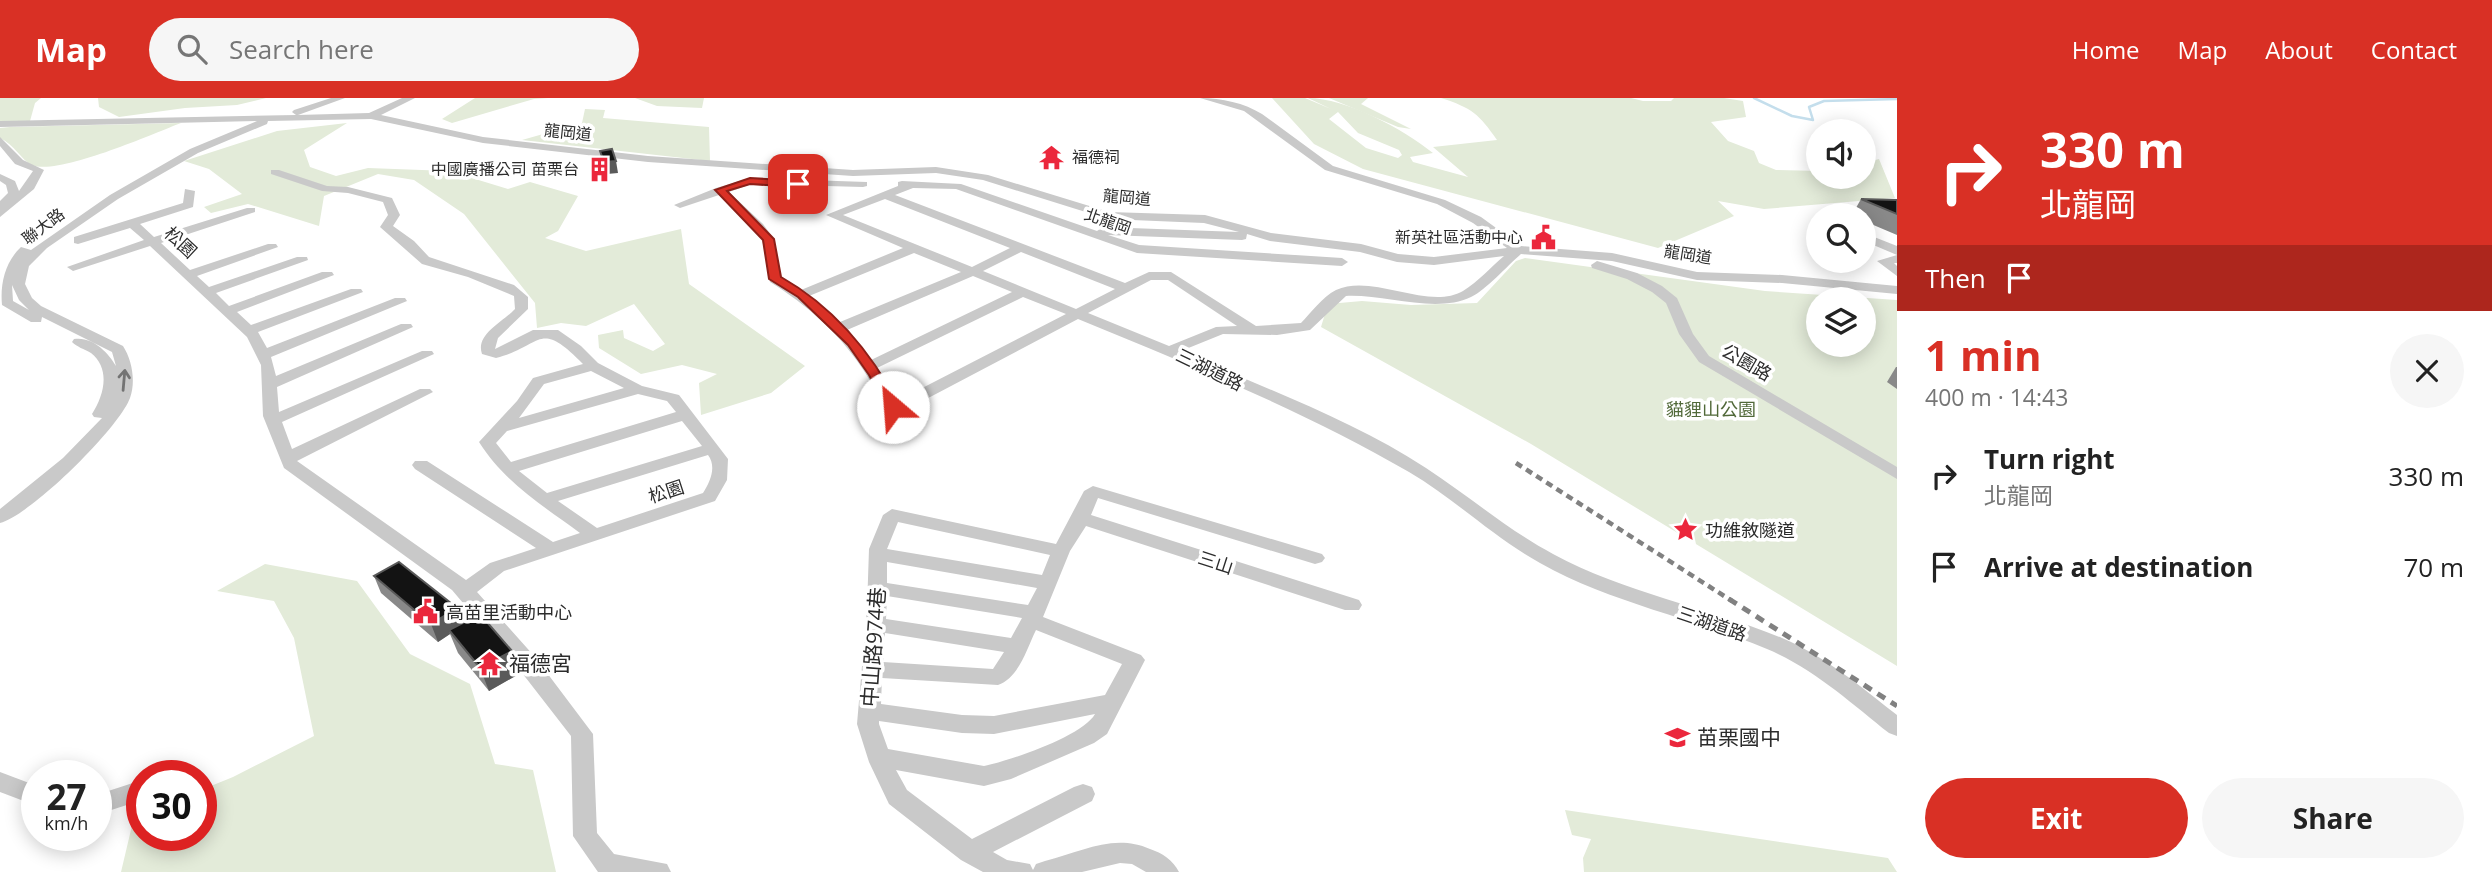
<!DOCTYPE html>
<meta charset="utf-8">
<style>
body{margin:0;font-family:"Open Sans","Noto Sans TC",sans-serif;background:#f6f6f6;color:#222;height:100vh;display:flex;flex-direction:column;font-size:26px;white-space:nowrap}
*{box-sizing:border-box;margin:0}
p{font-size:23px;color:#767676}
.icon{flex:none;width:38px;height:38px;fill:none;stroke:currentColor;stroke-width:2;stroke-linecap:round;stroke-linejoin:round}
.map{position:relative;flex:1;overflow:hidden}
.details{display:flex;flex-direction:column;background:#fff;width:595px}
.details>*{flex:none}
.banner{background:#d93025;color:#fff;overflow:hidden}
.buttons{position:absolute;left:1806px;top:21px;display:grid;gap:14px}
.buttons a{display:grid;place-items:center;width:70px;height:70px;border-radius:50%;background:#fff;box-shadow:0 4px 18px #0003;font-size:35px}
.speed{position:absolute;left:21px;top:662px;display:flex;gap:14px;font-size:35px;font-weight:700;text-align:center}
.speed>*{display:grid;place-content:center;width:91px;height:91px;border-radius:50%;background:#fff;box-shadow:0 4px 18px #0003;line-height:1}
.speed small{font-size:18px;font-weight:400}
.speed .limit{border:10px solid #d22;background:#fff;color:#111}
.pin{position:absolute;display:grid;place-items:center;width:60px;height:60px;color:#fff;margin:-30px;border-radius:14px;box-shadow:0 4px 10px #0006}
.me{position:absolute;width:77px;margin:-38px;rotate:333deg;stroke-linejoin:round;filter:drop-shadow(0 0 5px #0008)}
.turn{display:flex;align-items:center;gap:24px;height:147px;padding:0 28px;font-size:32px}
.turn .icon{width:91px;height:91px;stroke-width:2.5}
.turn b{display:block;font-size:49px;line-height:60px}
.then{display:flex;align-items:center;height:66px;padding:0 28px;background:#0003;gap:14px;font-size:26px}
.round{display:grid;place-items:center;flex:none;width:74px;height:74px;border-radius:37px;background:#f6f6f6}
.head{display:flex;align-items:center;justify-content:space-between;height:119px;padding:0 28px}
h1{font-size:42px;font-weight:700;line-height:52px;color:#d93025}
.button{display:flex;gap:14px;margin-top:auto;padding:14px 28px}
.button a{flex:1;height:80px;border-radius:42px;background:#d93025;color:#fff;font-size:28px;font-weight:700;line-height:80px;text-align:center}
.button a+a{background:#f6f6f6;color:#222}
ul{padding:0;list-style:none}
li{display:flex;align-items:center;gap:21px;height:91px;padding:0 28px}
li div{flex:1}
li b{display:block;font-size:26px}
li em{font-style:normal}
header{display:flex;align-items:center;gap:42px;box-sizing:border-box;height:98px;padding:0 35px;background:#d93025;color:#fff}
header strong{font-size:33px}
nav{display:flex;gap:38px;margin-inline-start:auto;font-size:24px}
.search{width:490px;height:63px;background:#f6f6f6;display:flex;align-items:center;gap:18px;box-sizing:border-box;padding:0 24px;border-radius:38px;color:#767676;font-size:26px}
main{display:flex;flex:1;min-height:0}
.map>svg:first-child{display:block}
.green{fill:#e3ebd9;fill-rule:evenodd}
.lines{fill:none;stroke-linecap:round;stroke-linejoin:round}
.stream{stroke:#c4deec;stroke-width:2.5}
.minor{fill:#c9c9c9;fill-rule:evenodd}
.rail-far1{stroke:#818181;stroke-width:4.5;stroke-dasharray:7 5;stroke-linecap:butt}
.rail{stroke:#818181;stroke-width:5;stroke-dasharray:9 7;stroke-linecap:butt}
.wall{fill:#898989}
.shaded-wall{fill:#5a5a5a}
.building{fill:#131313;stroke:#5a5a5a;stroke-width:2}
.oneway{stroke:#737373}
.route{fill:#d93025;stroke:#8d1f18;stroke-width:2}
.labels{text-anchor:middle;dominant-baseline:central;stroke-width:7;stroke-linejoin:round;paint-order:stroke}
.far-street-label{font-size:16px;fill:#2c2c2c;stroke:#fff}
.far-poi-label{font-size:16px;fill:#2c2c2c;stroke:#fff;text-anchor:end}
.street-label{font-size:18px;fill:#2c2c2c;stroke:#fff}
.park-label{font-size:18px;fill:#516939;stroke:#fff}
.poi-label{font-size:18px;fill:#2c2c2c;stroke:#fff;text-anchor:start}
.near-street-label{font-size:21px;fill:#2c2c2c;stroke:#fff}
.near-poi-label{font-size:21px;fill:#2c2c2c;stroke:#fff;text-anchor:start}
</style>
<header>
<strong>Map</strong>
<div class="search"><svg class="icon" aria-label="search" viewBox="0 0 24 24"><circle cx="10" cy="10" r="6"/><path d="M15 15l6 6"/></svg>Search here</div>
<nav><a>Home</a><a>Map</a><a>About</a><a>Contact</a></nav>
</header>
<main>
<div class="map">
<svg width="1897" height="774" viewBox="0 0 1897 774">
<rect width="100%" height="100%" fill="#fff"/>
<!-- green -->
<g class="green">
<path d="M0,0H41L35,5L30,23H0Z"/>
<path d="M98,0H266L237,7L185,10L119,19L99,9Z"/>
<path d="M475,0H548L534,1L452,25L442,21Z"/>
<path d="M635,0H704L702,10L657,8Z"/>
<path d="M1272,0H1305L1331,11L1308,0C1346,0 1403,31 1433,55L1410,59L1413,64L1468,79L1433,49L1497,42C1479,16 1472,10 1441,0H1631L1643,3H1671L1674,0H1724L1743,3L1746,19L1711,24L1728,43L1754,53L1759,65L1776,72L1818,73V79H1864V65L1879,61L1895,100L1764,111L1718,103L1734,118L1658,150L1363,71L1314,46ZM1338,14L1358,35L1399,52L1402,57L1398,60L1366,50L1329,21Z"/>
<path d="M1329,0H1368L1361,6L1411,31L1398,29Z"/>
<path d="M585,11L605,12L603,20L709,29L710,63L522,42L582,25Z"/>
<path d="M181,25C152,36 58,78 32,67C21,62 15,47 0,40V30L10,29Z"/>
<path d="M347,25L304,52L310,69L336,78L368,70L449,73L508,91L530,84L578,98L558,133L545,140L586,153L681,131L689,186L805,268L771,295L701,317L699,285L717,276L682,267L641,276L599,250L598,237L623,232L624,240L653,253L665,246L634,206L586,228L561,225L537,230L535,205L464,116L414,82L378,76L324,98L319,128L248,106L211,115L204,109L242,96L209,71L184,63L277,33Z"/>
<path d="M1525,160L1765,193L1897,202V568L1531,346L1321,229L1328,206L1362,203L1411,207L1477,205L1516,163ZM1818,201H1864V247H1818Z"/>
<path d="M265,466L357,483L410,556L470,586L495,666L533,672L556,774H121L134,719L142,716V737H201V692L233,679L314,638L294,540L274,503L217,493Z"/>
<path d="M1565,712L1888,760L1897,774H1584L1583,760L1591,741L1572,737Z"/>
</g>
<g class="lines">
<!-- stream -->
<path class="stream" d="M1754,0L1792,18L1813,22L1809,9L1824,3L1897,1"/>
<!-- minor -->
<g class="minor">
<path d="M331,0H345L298,17L369,15L402,0H415L381,17L483,39L648,58L853,72L936,69L988,77L1109,114L1205,117L1271,135L1361,146L1398,156L1434,159L1507,150L1473,125L1437,106L1325,72L1244,13L1200,0C1222,0 1244,5 1262,16L1333,68L1445,102L1481,119L1521,148L1612,155L1697,174L1782,177L1897,188V196L1782,185L1697,182L1612,163L1521,156C1507,168 1486,192 1471,199C1436,216 1384,196 1346,198L1310,232L1277,237L1223,236L1181,253C1263,290 1351,321 1426,370C1469,398 1508,432 1553,456C1625,495 1707,509 1782,540C1825,558 1861,589 1897,617V638L1889,635C1851,605 1813,570 1767,551C1693,520 1611,505 1540,465C1493,439 1455,401 1409,374C1304,313 1190,267 1078,221L915,307L893,314L887,312C878,299 871,283 862,270C838,234 807,207 770,184L762,141L719,97L680,110L674,107L716,90L750,80L867,84V88L863,89L751,86L729,94L763,126L774,141L781,179L801,192L903,150L826,117L898,88V84L902,83L961,86L1097,133L1103,129L1239,134L1204,125L1108,121L983,82L936,75L853,78L648,64L483,45L371,21L268,23L267,26L198,55L118,101L47,150L29,168L25,186L32,200L41,208L123,248C132,262 136,283 130,300C119,330 31,417 0,425V411L63,360L102,320L94,319L92,316C104,297 111,271 91,255C84,251 77,249 72,244L74,241C92,238 108,254 116,268L112,254L42,219L41,224H31L2,207C0,186 5,164 21,149L31,152L110,97L190,51L257,23L0,29V23L296,17L292,14L294,12ZM913,90L956,91L1137,155L1342,168L1348,164L1342,160L1139,147L1108,137L1242,142L1246,141L1247,136L1270,143L1360,154L1397,164L1434,167L1504,158C1491,169 1478,184 1463,193C1428,213 1373,175 1336,192C1322,199 1311,215 1301,225L1256,228L1171,174H1149L1125,185L895,97ZM885,101L1010,150L972,169L843,117ZM1021,154L1115,191L1076,211L983,173ZM914,155L961,174L840,224L809,198ZM973,178L1012,194L871,262L847,232ZM1151,182H1168L1237,228L1216,229L1169,248L1088,215ZM12,187L19,202L29,212L13,203ZM1023,199L1066,216L897,303L877,270Z"/>
<path d="M0,39L23,62L44,72L34,91L0,119V103L8,95L6,87L0,83V76L15,83L19,93L33,73L15,66L0,48Z"/>
<path d="M271,72H279L327,88L348,89L392,100L400,117L393,128L414,143L429,159L514,187L528,199V211L498,240L495,251L533,232H558L581,248L598,265L642,288L679,297L728,361L727,382L715,403L504,473L477,494L535,559L593,636L597,735L614,756L667,766L671,774H598L573,738L571,638L519,571L452,492L284,370L263,318L261,267L247,239L150,148L73,173L67,169L144,142L130,130L78,146L74,145V139L183,105L185,91L195,93L193,109L140,126L154,139L247,110H255V114L161,145L190,172L268,146H276L278,149L197,178L209,189L297,159H307L308,162L216,195L229,208L322,174H332L334,177L237,214L251,227L351,191H361L363,194L258,234L267,250L395,200H405L407,203L271,259L276,278L401,226H411L413,229L277,289L279,314L422,253H432L434,256L282,324L292,351L420,291H430L433,294L297,363L466,482L490,465L536,450L415,371L412,367L415,363H427L553,444L580,435C542,407 505,385 479,344L517,303L533,280L583,266C538,220 543,248 496,260L482,256C475,236 503,224 515,211L514,198L468,179L422,166L380,129L388,117L383,104L348,95L322,93L271,76ZM591,273L624,290L519,320L544,286ZM638,296L667,303L676,314L511,364L496,345L507,333ZM682,323L702,348L547,395L519,373ZM708,357C717,369 710,384 703,395L597,430L558,403Z"/>
<path d="M1864,135L1897,148V157L1864,143Z"/>
<path d="M1897,157V165H1894L1897,168V178L1877,163Z"/>
<path d="M1597,163L1637,175L1662,188L1677,200L1693,236L1709,258L1897,369V381L1699,264L1679,236L1666,205L1652,194L1627,181L1592,170L1591,167Z"/>
<path d="M1093,388L1322,456L1325,460L1322,464L1315,466L1098,400L1091,417L1359,502L1362,507L1359,512H1345L1086,428L1070,453L1043,519L1141,557L1145,562L1107,636L1094,645L1011,681L984,688L896,672L907,692L972,741L1074,689L1083,686L1092,689L1095,696L1092,703L993,754L1007,762L1030,766L1033,772L1036,766L1045,763C1082,754 1113,735 1150,751C1162,755 1173,762 1179,774H1146L1132,766L1120,765L1082,774H983L961,762L889,706L869,664L857,626L867,510L869,451L883,417L892,411L1056,446L1084,393ZM898,424L1050,457L1042,477L887,451ZM887,464L1037,490L1028,507L887,485ZM887,498L1022,520L1011,540L886,521ZM1036,532L1122,566L1105,597L994,618L962,617L881,606L882,580L998,587C1019,580 1027,550 1036,532ZM885,535L1004,554L993,571L883,564ZM1095,616C1083,638 1009,663 984,668L888,651L879,626V623L962,635L994,636Z"/>
<path d="M0,674L37,688V708L0,694Z"/>
<path d="M142,682V702L96,717V697Z"/>
</g>
<!-- rail-far1 -->
<path class="rail-far1" d="M1516,365L1732,503"/>
<!-- rail -->
<path class="rail" d="M1729,501L1897,608"/>
</g>
<!-- wall -->
<g class="wall">
<path d="M1861,101L1897,102V137L1864,123V117H1852Z"/>
<path d="M1896,269H1897V291L1887,284Z"/>
<path d="M374,478L457,510L463,525L512,553L519,576L489,593L458,555L450,536L438,544L381,495Z"/>
</g>
<!-- shaded-wall -->
<g class="shaded-wall">
<path d="M616,63L618,75L607,76L604,64Z"/>
<path d="M457,510L464,528L449,532L450,536L438,544L431,526Z"/>
<path d="M512,553L519,576L489,593L480,570Z"/>
</g>
<!-- building -->
<g class="building">
<path d="M612,51L616,63L604,64L600,53Z"/>
<path d="M1861,101L1897,102V116Z"/>
<path d="M399,464L457,510L431,526L374,478Z"/>
<path d="M480,516L512,553L480,570L449,532Z"/>
</g>
<!-- one-way arrows -->
<defs><path id="oneway-shaft" d="M-6 0H5M1.5-3L5.5 0L1.5 3" fill="none" stroke-width="1.6" stroke-linecap="round" stroke-linejoin="round" transform="scale(1.75)"/></defs>
<use class="oneway" href="#oneway-shaft" transform="translate(124 282) rotate(-85)"/>
<!-- route -->
<path class="route" d="M750,80L798,83L803,86L798,89L750,86L727,93L774,141L781,179C834,209 872,255 900,309L898,312H888L869,277L848,247L798,199L769,181L763,142L715,92Z"/>
<!-- icons -->
<defs>
<symbol id="temple-bare" viewBox="-9 -9 18 18"><path d="M0-6L5-2H3V0L6.5 2.5H4V6H1.5V3h-3V6H-4V2.5H-6.5L-3 0V-2H-5Z" fill="#eb273c" stroke="#fff" stroke-width="2.5" paint-order="stroke"/></symbol>
<symbol id="building-bare" viewBox="-9 -9 18 18"><path d="M-4-6H4V6H1V3H-1V6H-4ZM-2.5-4.3h1.7v1.8h-1.7ZM.8-4.3h1.7v1.8H.8ZM-2.5-1h1.7V.8h-1.7ZM.8-1h1.7V.8H.8Z" fill="#eb273c" stroke="#fff" stroke-width="2.5" paint-order="stroke"/></symbol>
<symbol id="civic-bare" viewBox="-9 -9 18 18"><path d="M-.6-6.5H3V-4.5H.6V-3L4-1V1h2V6H-6V1h2V-1L-.6-3ZM-1.2 2.5V6h2.4V2.5Z" fill="#eb273c" stroke="#fff" stroke-width="2.5" paint-order="stroke"/></symbol>
<symbol id="sight-bare" viewBox="-9 -9 18 18"><path d="M0-6L1.8-2.2L6-1.7L2.9 1.2L3.7 5.4L0 3.3L-3.7 5.4L-2.9 1.2L-6-1.7L-1.8-2.2Z" fill="#eb273c" stroke="#fff" stroke-width="2.5" paint-order="stroke"/></symbol>
<symbol id="school-bare" viewBox="-9 -9 18 18"><path d="M0-5L7-2L0 1L-7-2ZM-4 1L0 2.5L4 1V4Q0 6-4 4Z" fill="#eb273c" stroke="#fff" stroke-width="2.5" paint-order="stroke"/></symbol>
</defs>
<g fill-rule="evenodd">
<use href="#temple-bare" x="1034" y="42" width="35" height="35"/>
<use href="#building-bare" x="582" y="54" width="35" height="35"/>
<use href="#civic-bare" x="1526" y="122" width="35" height="35"/>
<use href="#sight-bare" x="1668" y="414" width="35" height="35"/>
<use href="#civic-bare" x="408" y="496" width="35" height="35"/>
<use href="#temple-bare" x="472" y="548" width="35" height="35"/>
<use href="#school-bare" x="1660" y="622" width="35" height="35"/>
</g>
<g class="labels">
<!-- far-street labels -->
<g class="far-street-label">
<text transform="translate(568 34) rotate(6)">龍岡道</text>
<text transform="translate(1127 99) rotate(5)">龍岡道</text>
<text transform="translate(1108 123) rotate(19)">北龍岡</text>
<text transform="translate(43 128) rotate(-37)">聯大路</text>
<text transform="translate(1688 156) rotate(9)">龍岡道</text>
</g>
<!-- far-poi labels -->
<g class="far-poi-label">
<text x="1072" y="59" text-anchor="start">福德祠</text>
<text x="579" y="71">中國廣播公司 苗栗台</text>
<text x="1523" y="139">新英社區活動中心</text>
</g>
<!-- street labels -->
<g class="street-label">
<text transform="translate(181 144) rotate(43)">松園</text>
<text transform="translate(1747 264) rotate(30)">公園路</text>
<text transform="translate(1210 271) rotate(26)">三湖道路</text>
<text transform="translate(666 393) rotate(-18)">松園</text>
<text transform="translate(1216 464) rotate(18)">三山</text>
<text transform="translate(1712 525) rotate(19)">三湖道路</text>
</g>
<!-- park labels -->
<g class="park-label">
<text x="1711" y="311">貓貍山公園</text>
</g>
<!-- poi labels -->
<g class="poi-label">
<text x="1705" y="432">功維敘隧道</text>
<text x="446" y="514">高苗里活動中心</text>
</g>
<!-- near-street labels -->
<g class="near-street-label">
<text transform="translate(873 549) rotate(-86)">中山路974巷</text>
</g>
<!-- near-poi labels -->
<g class="near-poi-label">
<text x="509" y="565">福德宮</text>
<text x="1697" y="639">苗栗國中</text>
</g>
</g>
</svg>
<div class="buttons">
<a><svg class="icon" aria-label="sound" viewBox="0 0 24 24"><path d="M4 9h4l5-4v14l-5-4H4zM17 9q2 3 0 6"/></svg></a>
<a><svg class="icon" aria-label="search" viewBox="0 0 24 24"><circle cx="10" cy="10" r="6"/><path d="M15 15l6 6"/></svg></a>
<a><svg class="icon" aria-label="layers" viewBox="0 0 24 24"><path d="M12 4l9 5-9 5-9-5zM3 14l9 5 9-5"/></svg></a>
</div>
<div class="speed"><div>27<small>km/h</small></div><div class="limit">30</div></div>
<div class="pin" style="left:798px;top:86px;background:#d93025"><svg class="icon" aria-label="arrive" viewBox="0 0 24 24"><path d="M6 21V4h12l-3 4 3 4H6"/></svg></div>
<svg class="me" style="left:893px;top:309px" viewBox="-20 -20 40 40"><circle r="19" fill="#fff"/><path d="M0-13L10 11 0 6-10 11z" fill="#d93025"/></svg>
</div>
<section class="details">
<div class="banner">
<div class="turn"><svg class="icon" aria-label="right" viewBox="0 0 24 24"><path d="M7 20v-9h11M14 6l5 5-5 5"/></svg><div><b>330 m</b>北龍岡</div></div>
<div class="then">Then<svg class="icon" aria-label="arrive" viewBox="0 0 24 24"><path d="M6 21V4h12l-3 4 3 4H6"/></svg></div>
</div>
<div class="head"><div><h1>1 min</h1><p>400 m · 14:43</p></div><a class="round"><svg class="icon" aria-label="close" viewBox="0 0 24 24"><path d="M6 6l12 12M18 6L6 18"/></svg></a></div>
<ul>
<li><svg class="icon" aria-label="right" viewBox="0 0 24 24"><path d="M7 20v-9h11M14 6l5 5-5 5"/></svg><div><b>Turn right</b><p>北龍岡</p></div><em>330 m</em></li>
<li><svg class="icon" aria-label="arrive" viewBox="0 0 24 24"><path d="M6 21V4h12l-3 4 3 4H6"/></svg><div><b>Arrive at destination</b></div><em>70 m</em></li>
</ul>
<div class="button"><a>Exit</a><a>Share</a></div>
</section>
</main>
